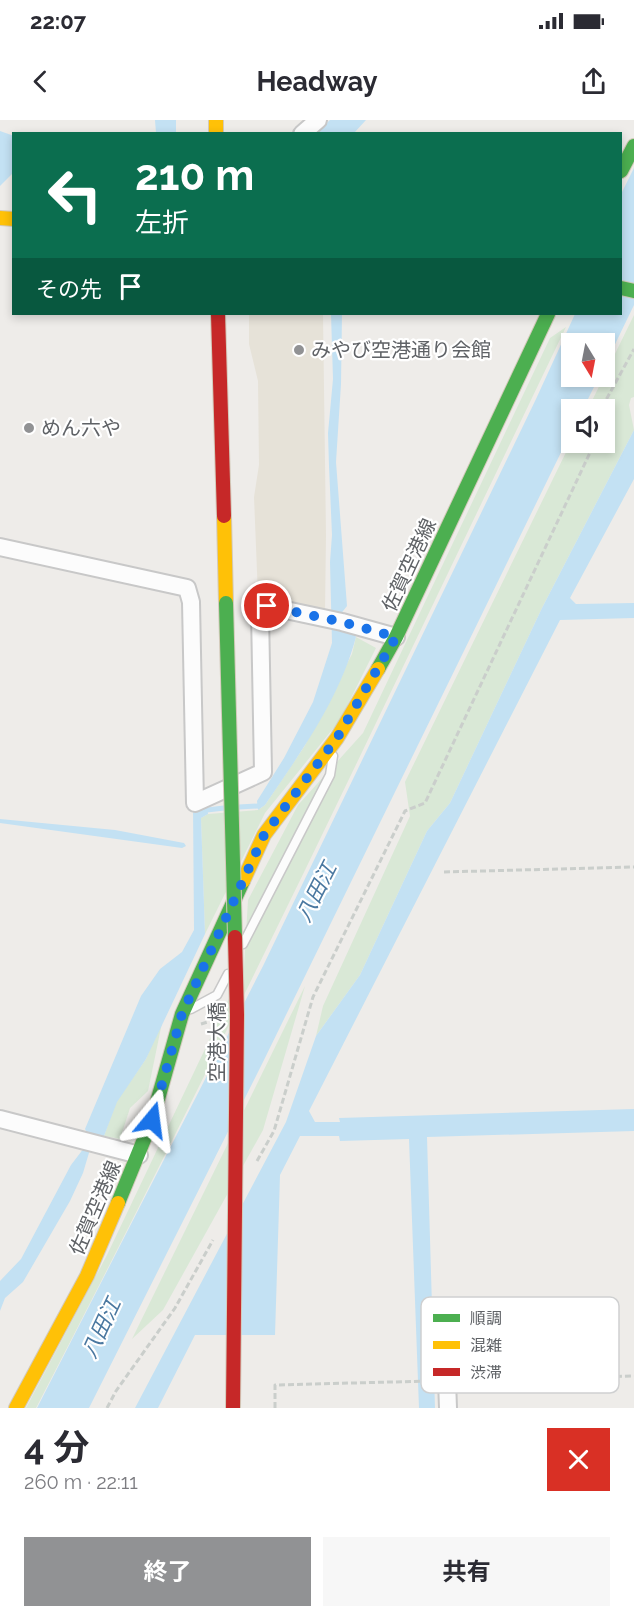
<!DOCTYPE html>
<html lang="ja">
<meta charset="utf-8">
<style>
body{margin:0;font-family:Raleway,"Noto Sans JP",sans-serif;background:#f7f7f7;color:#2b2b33;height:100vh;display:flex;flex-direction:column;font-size:22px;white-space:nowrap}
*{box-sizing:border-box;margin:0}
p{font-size:20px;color:#7c7c81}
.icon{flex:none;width:33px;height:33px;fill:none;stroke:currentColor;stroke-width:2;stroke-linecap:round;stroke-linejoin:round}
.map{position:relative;height:1288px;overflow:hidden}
.drawer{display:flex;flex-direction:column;background:#fff;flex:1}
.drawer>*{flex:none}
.top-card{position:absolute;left:12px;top:12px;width:610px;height:183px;border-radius:0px;box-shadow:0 3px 9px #0003;background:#0b6e4f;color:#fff;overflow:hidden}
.needle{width:39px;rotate:170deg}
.controls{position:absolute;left:561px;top:213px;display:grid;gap:12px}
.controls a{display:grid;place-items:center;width:54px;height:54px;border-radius:0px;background:#fff;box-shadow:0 3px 9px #0003;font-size:30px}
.pin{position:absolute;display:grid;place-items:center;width:51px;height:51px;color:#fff;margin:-26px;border:3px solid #fff;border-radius:50%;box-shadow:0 2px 6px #0007}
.me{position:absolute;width:66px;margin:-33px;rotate:16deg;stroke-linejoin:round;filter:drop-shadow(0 0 4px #0008)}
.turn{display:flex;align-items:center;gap:21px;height:126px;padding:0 24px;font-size:27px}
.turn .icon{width:78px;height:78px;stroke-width:2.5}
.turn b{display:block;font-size:42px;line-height:51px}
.then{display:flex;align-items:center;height:57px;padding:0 24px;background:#0003;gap:12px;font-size:22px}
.round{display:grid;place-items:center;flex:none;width:63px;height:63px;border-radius:0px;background:#f7f7f7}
.overview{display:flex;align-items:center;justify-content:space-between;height:102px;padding:0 24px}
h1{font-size:36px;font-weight:700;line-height:45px}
.primary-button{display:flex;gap:12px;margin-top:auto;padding:12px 24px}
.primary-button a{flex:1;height:69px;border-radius:0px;background:#919294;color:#fff;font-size:24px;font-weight:700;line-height:69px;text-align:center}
.primary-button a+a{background:#f7f7f7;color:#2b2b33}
.status{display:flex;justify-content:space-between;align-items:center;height:42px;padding:0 30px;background:#fff;direction:ltr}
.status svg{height:16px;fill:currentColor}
header{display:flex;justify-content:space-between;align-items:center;height:78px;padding:0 24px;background:#fff;font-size:27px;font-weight:700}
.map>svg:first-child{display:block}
.commercial{fill:#e6e2d8}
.green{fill:#d9e8d6}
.water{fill:#c3e1f3}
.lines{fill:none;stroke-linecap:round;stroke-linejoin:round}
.stream{stroke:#c3e1f3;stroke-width:5}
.lane-casing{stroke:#c8c8c8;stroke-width:11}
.street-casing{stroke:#c8c8c8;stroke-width:20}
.fast-casing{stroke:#d3caba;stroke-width:16}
.slow-casing{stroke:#d3caba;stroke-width:16}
.jam-casing{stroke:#d3caba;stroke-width:16}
.path{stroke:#cacecb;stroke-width:3;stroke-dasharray:6 3;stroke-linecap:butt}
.lane{stroke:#fcfcfc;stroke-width:8}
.street{stroke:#fcfcfc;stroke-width:16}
.fast{stroke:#4caf50;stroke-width:14}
.slow{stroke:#ffc107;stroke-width:14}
.jam{stroke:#c62828;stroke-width:14}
.fast-bridge-casing{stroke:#d3caba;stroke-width:16;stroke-linecap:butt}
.jam-bridge-casing{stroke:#d3caba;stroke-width:16;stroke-linecap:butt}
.fast-bridge{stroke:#4caf50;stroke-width:14}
.jam-bridge{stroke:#c62828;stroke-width:14}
.route{stroke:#1a73e8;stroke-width:10;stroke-dasharray:0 18}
.poi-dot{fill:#919294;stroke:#fff;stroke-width:2}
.labels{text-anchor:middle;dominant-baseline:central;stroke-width:4.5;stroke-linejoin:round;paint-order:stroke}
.poi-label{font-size:20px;fill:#5f6266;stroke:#fff;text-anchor:start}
.street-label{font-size:20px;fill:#5f6266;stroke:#fff}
.water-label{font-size:21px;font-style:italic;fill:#4a78a0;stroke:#fff}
.key{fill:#fff;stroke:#cfd0d1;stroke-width:1.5}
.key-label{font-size:16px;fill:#5f6266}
</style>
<div class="status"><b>22:07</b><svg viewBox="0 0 49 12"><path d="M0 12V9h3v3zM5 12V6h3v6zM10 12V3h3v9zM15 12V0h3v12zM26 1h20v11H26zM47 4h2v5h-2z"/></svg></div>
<header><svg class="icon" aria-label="back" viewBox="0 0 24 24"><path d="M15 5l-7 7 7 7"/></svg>Headway<svg class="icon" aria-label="share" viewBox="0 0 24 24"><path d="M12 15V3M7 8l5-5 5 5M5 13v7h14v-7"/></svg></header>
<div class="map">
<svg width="634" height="1288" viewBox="0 0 634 1288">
<rect width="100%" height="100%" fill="#eeece9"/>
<!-- commercial -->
<path class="commercial" d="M249,194H323L326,415L325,492L258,476L254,377L259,345L258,261L249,224Z"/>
<!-- green -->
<g class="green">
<path d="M634,195V277L631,278L629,285L634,310L542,488L450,683L427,711L360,855L316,916L323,886L410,696L405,662L571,322H604V290L588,289Z"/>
<path d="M566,207C392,569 221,932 36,1288H26L107,1135L244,847L248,780L298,685L363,613L550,218Z"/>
<path d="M356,517L376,528L340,600L265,693L205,814L201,698L208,694L258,690L265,685L304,627L352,534Z"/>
<path d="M305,866L263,1010L163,1190L132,1219Z"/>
<path d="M163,898L148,971L130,988L120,1019L104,1016L116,982L146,939Z"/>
</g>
<!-- water -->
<g class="water">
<path d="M155,0H176V13H156Z"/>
<path d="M330,0H366L354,13L315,14Z"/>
<path d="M0,11L14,16L13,53L0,66Z"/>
<path d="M634,48V185L605,245L604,224H572V256L599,257L583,289L572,290L571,312L263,942L89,1288H37L263,846L536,279L575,194H621V74Z"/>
<path d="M331,194H342L341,264L336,342L347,486L339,496L356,517C339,580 301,632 265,685L258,690L257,681L284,638L313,582L332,523L330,442L332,415L329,346L328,313L333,259Z"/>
<path d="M634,310V359L570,478L576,484L634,483V498L560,500L309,991L315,1002H340L339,998L634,989V1011L427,1017L435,1288H419L409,1019L340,1021L339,1016H300L280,1055L275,1215H195L158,1288H135L286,1002L316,916L360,855L427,711L450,683L542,488Z"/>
<path d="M193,685H207L208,694L201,698L205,814L146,939L117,982L104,1016H97L91,1026L83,1053L70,1081L23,1162L5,1178L0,1191V1161L21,1139L71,1045L84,1028L88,1015L85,1009L141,876L160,849L182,832L194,810Z"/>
<path d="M0,699L115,710L184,723L186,726L182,728L0,703Z"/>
</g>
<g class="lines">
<!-- stream -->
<g class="stream">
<path d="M239,687L258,686"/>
<path d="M207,690L224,688"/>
</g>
<defs>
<g id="lane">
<path d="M243,824L330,655L333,636"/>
<path d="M191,889L217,875L228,854"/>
</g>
<g id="street">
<path d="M302,14L318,0"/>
<path d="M0,427L187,468L191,482L195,683L263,652L260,493L267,486L342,502L396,517"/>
<path d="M0,999L139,1035"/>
<path d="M447,1260L448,1288"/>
</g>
<g id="fast">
<path d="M621,51L634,26"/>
<path d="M621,168L634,171"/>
<path d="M378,549L396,517L548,194"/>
<path d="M118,1083L152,1000L182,894L243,761"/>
</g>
<g id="slow">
<path d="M216,0V14"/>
<path d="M0,98L14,99"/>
<path d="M224,396L226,483"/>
<path d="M243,761L264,715L337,618L378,549"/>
<path d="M16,1288L87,1156L118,1083"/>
</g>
<path id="jam" d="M218,194L224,396"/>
</defs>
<!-- lane casing -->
<use href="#lane" class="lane-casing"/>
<!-- street casing -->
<use href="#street" class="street-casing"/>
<!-- fast casing -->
<use href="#fast" class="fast-casing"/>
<!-- slow casing -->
<use href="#slow" class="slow-casing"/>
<!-- jam casing -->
<use href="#jam" class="jam-casing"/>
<!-- path -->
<g class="path">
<path d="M604,303L611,290L606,280L634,229"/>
<path d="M444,752L634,747"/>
<path d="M201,904L217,899"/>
<path d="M257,1041L274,1011L313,877L405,691L425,683L595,322"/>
<path d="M463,1260L634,1256"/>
<path d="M107,1288L116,1271L175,1188L213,1120"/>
<path d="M275,1288V1265L430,1261"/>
</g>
<!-- lane -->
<use href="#lane" class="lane"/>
<!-- street -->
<use href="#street" class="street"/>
<!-- fast -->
<use href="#fast" class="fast"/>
<!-- slow -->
<use href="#slow" class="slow"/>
<!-- jam -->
<use href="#jam" class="jam"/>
<defs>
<path id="fast-bridge" d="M226,483L235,817"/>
<path id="jam-bridge" d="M233,1288L237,895L235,817"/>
</defs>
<!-- fast-bridge casing -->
<use href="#fast-bridge" class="fast-bridge-casing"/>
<!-- jam-bridge casing -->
<use href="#jam-bridge" class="jam-bridge-casing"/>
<!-- fast-bridge -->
<use href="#fast-bridge" class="fast-bridge"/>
<!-- jam-bridge -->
<use href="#jam-bridge" class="jam-bridge"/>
</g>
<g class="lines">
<!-- route -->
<path class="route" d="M152,1000L182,894L264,715L337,618L396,517L342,502L267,486"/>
</g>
<!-- markers -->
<g class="poi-dot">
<circle cx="299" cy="230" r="6"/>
<circle cx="29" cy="308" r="6"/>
</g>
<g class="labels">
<!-- poi labels -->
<g class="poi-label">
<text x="311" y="230">みやび空港通り会館</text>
<text x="41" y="308">めん六や</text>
</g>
<!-- street labels -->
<g class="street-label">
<text transform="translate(409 445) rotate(-65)">佐賀空港線</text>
<text transform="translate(217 922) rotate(-90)">空港大橋</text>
<text transform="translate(95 1088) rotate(-67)">佐賀空港線</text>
</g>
<!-- water labels -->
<g class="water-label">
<text transform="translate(316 772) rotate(-63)">八田江</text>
<text transform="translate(101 1208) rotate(-65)">八田江</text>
</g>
</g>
<!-- legend -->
<rect x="421" y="1177" width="198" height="96" rx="9" class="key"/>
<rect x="433" y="1194" width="27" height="8" fill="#4caf50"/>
<rect x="433" y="1221" width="27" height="8" fill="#ffc107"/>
<rect x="433" y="1248" width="27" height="8" fill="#c62828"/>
<g class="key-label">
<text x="470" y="1204">順調</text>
<text x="470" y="1231">混雑</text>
<text x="470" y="1258">渋滞</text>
</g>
</svg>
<div class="controls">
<a><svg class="needle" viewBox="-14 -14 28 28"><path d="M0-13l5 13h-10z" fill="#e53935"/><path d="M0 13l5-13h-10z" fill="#7c7c81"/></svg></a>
<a><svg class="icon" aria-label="sound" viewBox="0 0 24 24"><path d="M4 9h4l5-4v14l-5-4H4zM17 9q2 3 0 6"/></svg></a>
</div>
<div class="pin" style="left:267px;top:486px;background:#d93025"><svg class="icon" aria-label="arrive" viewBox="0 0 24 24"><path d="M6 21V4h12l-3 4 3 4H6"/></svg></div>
<svg class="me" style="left:152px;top:1000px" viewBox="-20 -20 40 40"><path d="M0-17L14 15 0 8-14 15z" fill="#1a73e8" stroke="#fff" stroke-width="4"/></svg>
<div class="top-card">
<div class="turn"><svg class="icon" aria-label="left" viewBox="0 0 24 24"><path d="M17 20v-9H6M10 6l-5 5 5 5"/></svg><div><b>210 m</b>左折</div></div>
<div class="then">その先<svg class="icon" aria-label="arrive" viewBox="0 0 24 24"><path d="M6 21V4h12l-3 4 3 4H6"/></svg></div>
</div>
</div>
<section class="drawer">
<div class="overview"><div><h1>4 分</h1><p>260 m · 22:11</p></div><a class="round" style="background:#d93025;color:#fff"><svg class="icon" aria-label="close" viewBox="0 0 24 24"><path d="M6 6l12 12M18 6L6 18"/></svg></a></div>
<div class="primary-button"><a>終了</a><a>共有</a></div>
</section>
